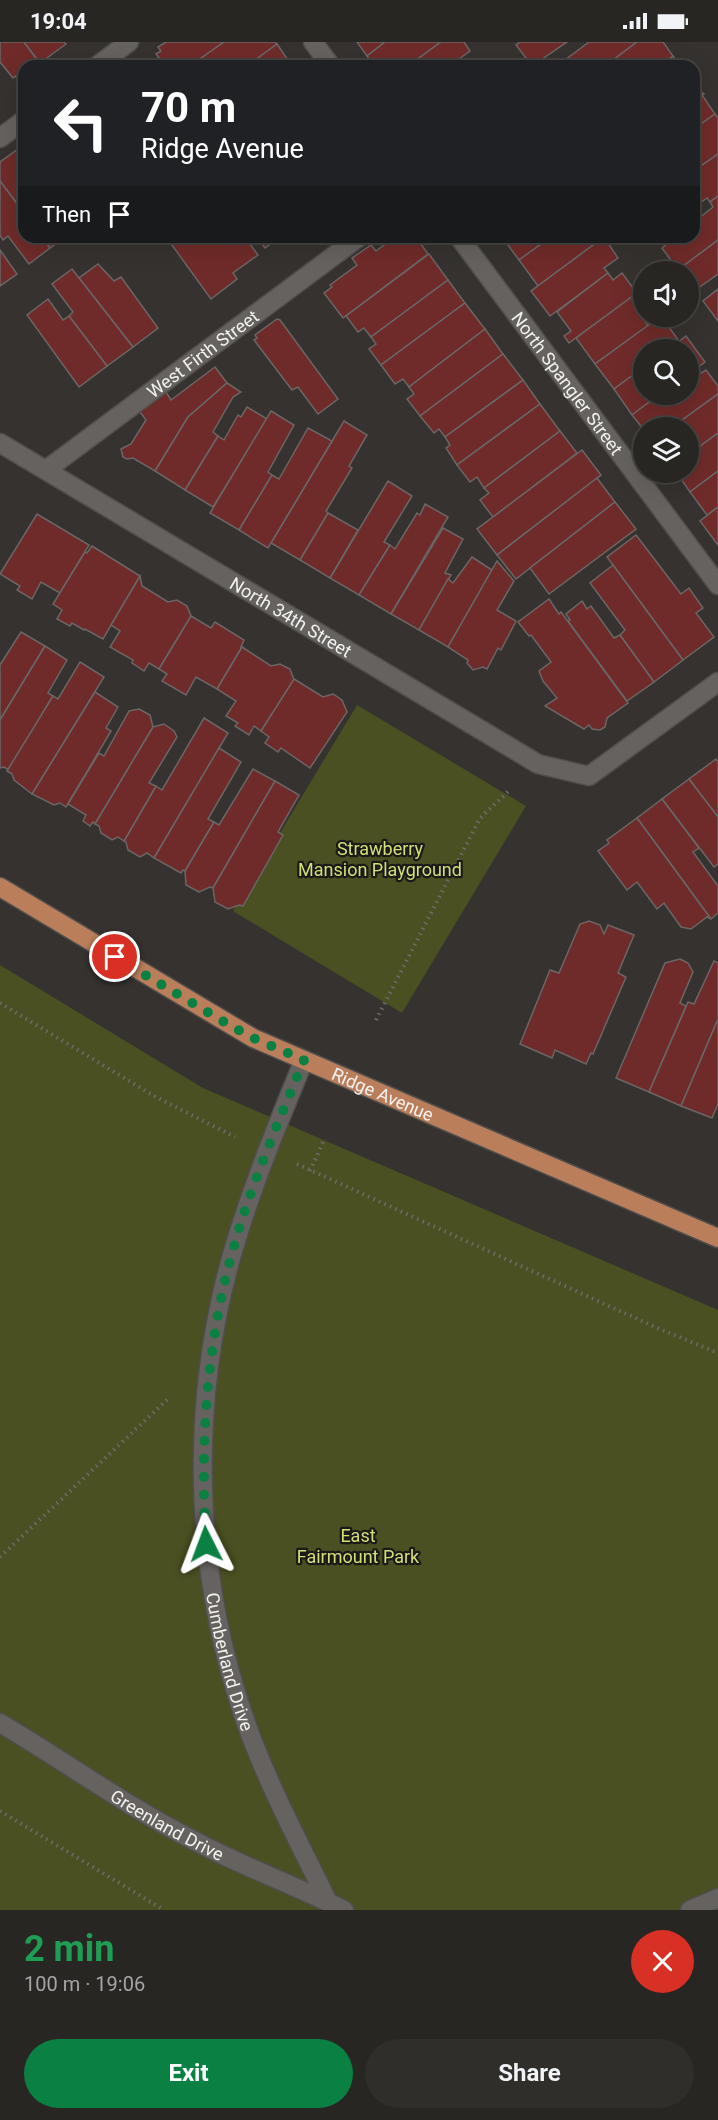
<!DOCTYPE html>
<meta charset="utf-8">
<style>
body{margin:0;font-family:Roboto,sans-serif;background:#302e2b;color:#f1f3f6;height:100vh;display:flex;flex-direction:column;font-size:22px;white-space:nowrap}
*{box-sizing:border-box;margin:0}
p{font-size:20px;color:#a5a5a6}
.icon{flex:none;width:33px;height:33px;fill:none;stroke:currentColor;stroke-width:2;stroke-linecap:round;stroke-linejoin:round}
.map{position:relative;height:1868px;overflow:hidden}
.side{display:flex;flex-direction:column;background:#282623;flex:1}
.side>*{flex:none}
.banner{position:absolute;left:18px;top:18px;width:682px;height:183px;border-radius:18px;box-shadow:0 6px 24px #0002,0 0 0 2px #444341;background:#202124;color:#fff;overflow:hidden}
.tools{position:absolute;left:633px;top:219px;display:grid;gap:12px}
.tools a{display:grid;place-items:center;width:66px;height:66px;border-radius:50%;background:#282623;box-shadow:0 6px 24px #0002,0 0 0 2px #444341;font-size:30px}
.pin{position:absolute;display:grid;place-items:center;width:51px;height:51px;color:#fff;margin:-26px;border:3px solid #fff;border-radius:50%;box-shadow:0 2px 6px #0007}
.me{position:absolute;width:66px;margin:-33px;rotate:357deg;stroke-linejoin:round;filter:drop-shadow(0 0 4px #0008)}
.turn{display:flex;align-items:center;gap:21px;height:126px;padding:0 24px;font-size:27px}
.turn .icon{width:78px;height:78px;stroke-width:2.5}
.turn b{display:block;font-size:42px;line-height:51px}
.then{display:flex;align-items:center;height:57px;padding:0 24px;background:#0003;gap:12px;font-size:22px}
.round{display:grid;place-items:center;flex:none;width:63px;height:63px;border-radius:32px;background:#302e2b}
.headline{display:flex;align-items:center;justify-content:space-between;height:102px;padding:0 24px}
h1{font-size:36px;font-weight:700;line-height:45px;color:#1e9e55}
.primary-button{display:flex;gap:12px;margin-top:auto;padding:12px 24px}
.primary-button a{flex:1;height:69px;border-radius:36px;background:#0b8043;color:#fff;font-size:24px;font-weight:700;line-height:69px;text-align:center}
.primary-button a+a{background:#302e2b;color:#f1f3f6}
.status{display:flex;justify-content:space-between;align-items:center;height:42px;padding:0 30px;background:#282623;direction:ltr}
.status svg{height:16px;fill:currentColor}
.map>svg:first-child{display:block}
.green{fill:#4b5022}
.building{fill:#6f2b29;stroke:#6b6666;stroke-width:1.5}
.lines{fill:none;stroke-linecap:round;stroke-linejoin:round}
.street-casing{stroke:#504e4c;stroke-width:21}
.secondary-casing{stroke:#504e4c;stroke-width:21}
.primary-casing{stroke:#504e4c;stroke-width:21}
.path{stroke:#6e6c69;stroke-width:4;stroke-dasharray:1.5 4.5;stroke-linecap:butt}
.street{stroke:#65625f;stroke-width:18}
.secondary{stroke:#65625f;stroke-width:18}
.primary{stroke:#ba7e5b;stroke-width:18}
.route{stroke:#0b8043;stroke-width:10;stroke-dasharray:0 18}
.labels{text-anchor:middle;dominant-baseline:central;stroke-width:4.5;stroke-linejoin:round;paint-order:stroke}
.street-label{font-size:18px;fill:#f3f2f0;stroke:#1b1a19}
.park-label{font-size:18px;fill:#d4df78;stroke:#1b1a19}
</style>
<div class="status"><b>19:04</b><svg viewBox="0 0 49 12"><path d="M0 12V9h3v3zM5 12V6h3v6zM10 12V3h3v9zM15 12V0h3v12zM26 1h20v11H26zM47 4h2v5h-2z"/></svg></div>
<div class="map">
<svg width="718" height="1868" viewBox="0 0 718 1868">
<rect width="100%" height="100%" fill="#35322f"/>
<!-- green -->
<g class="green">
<path d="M357,663L526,764L402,971L233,869Z"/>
<path d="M0,923L203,1046L718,1268V1868H0Z"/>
</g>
<!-- building -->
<g class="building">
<path d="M0,0H24L38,19L30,24H24V29L13,36L0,20Z"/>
<path d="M24,0H64L66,2L40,21Z"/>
<path d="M166,0H224L190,24H165L156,12L161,9L158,5Z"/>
<path d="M224,0H275L277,2L247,24H190Z"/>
<path d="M357,0H385L367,14Z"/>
<path d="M385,0H441L408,24H374L367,14Z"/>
<path d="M441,0H464L470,9L452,22L454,24H408Z"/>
<path d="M520,0H567L532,24L516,3Z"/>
<path d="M589,0H637L605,24H557Z"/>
<path d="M637,0H663L673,14L660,24H605Z"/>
<path d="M277,2L292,24H247Z"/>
<path d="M673,14L680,24H660Z"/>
<path d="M694,43L704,52L702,53L715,72L694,87Z"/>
<path d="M715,72L718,76V112L694,129V87Z"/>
<path d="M18,107L24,116V171L0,139V120Z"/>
<path d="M718,112V154L710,160L707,156L694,165V129Z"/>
<path d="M0,139L24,171V195H42L50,206L29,222L8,194L3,198L0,193Z"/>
<path d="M718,154V198L678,228L662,206L675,195H694V180L713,165L710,160Z"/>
<path d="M42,195H65L50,206Z"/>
<path d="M245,195L258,213L233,231L237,237L211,257L169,199L173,195Z"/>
<path d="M256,195H280L265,206Z"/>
<path d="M395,195H416L428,212L343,276L324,251L332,245L330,243L357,223L352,216L371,203L376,209Z"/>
<path d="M502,195H551L519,218Z"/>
<path d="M551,195H604L538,244L519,218Z"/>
<path d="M604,195L618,216L604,226L608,231L550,274L531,249Z"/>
<path d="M718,198V232L694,249L688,241V230H680L678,228Z"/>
<path d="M0,208L17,232L0,244Z"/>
<path d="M429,212L448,238L371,295L364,286L358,290L346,274Z"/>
<path d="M98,222L114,239L121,235L158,286L133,305L79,236Z"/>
<path d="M72,227L133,305L107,324L69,274L73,270L52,242Z"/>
<path d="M608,231L613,238L622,231L637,251L569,301L564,294L571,289L557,270Z"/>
<path d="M448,238L465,261L381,323L369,307L376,302L371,295Z"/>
<path d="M718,247V279L703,259Z"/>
<path d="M637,251L644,261L645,274L643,276L648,284L595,322L576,296Z"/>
<path d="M48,257L63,278L69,274L107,324L79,345L27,273Z"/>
<path d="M465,261L485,287L409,345L403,337L395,342L381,323Z"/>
<path d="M661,274L679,299L668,308H644V325L614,347L595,322Z"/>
<path d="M277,277L280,278L338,357L318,372L298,345L292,348L254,298L257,296L255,293Z"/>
<path d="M485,287L503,312L420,374L407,357L414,352L409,345Z"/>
<path d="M686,294L705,320L688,332V308H668Z"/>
<path d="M503,312L523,338L445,395L439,387L434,391L420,374Z"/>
<path d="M215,325L227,341L188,375L155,429L133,416L127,417L123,415L121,407L131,402L146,378L140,370L166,350L171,358Z"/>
<path d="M644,325V352H660L632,373L614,347Z"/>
<path d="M706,328L718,344V352L671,386H644V388L632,373L660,352H688V339Z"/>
<path d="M523,338L540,362L457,423L446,406L450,403L445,395Z"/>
<path d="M227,341L241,350L233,355L213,390L218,394L185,448L155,429L188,375Z"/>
<path d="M718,352V391L688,413V386H671Z"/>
<path d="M540,362L560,389L484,446L477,435L470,440L457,423Z"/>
<path d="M247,365L267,377L213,465L185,448L218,394L224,398L238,373L241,375Z"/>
<path d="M271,369L294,383L268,430L272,433L239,488L210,471Z"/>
<path d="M344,379L367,393L349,424L352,426L326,469L328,471L300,518L271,501Z"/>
<path d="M308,386L332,399L268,506L239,488L272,433L279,437Z"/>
<path d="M560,389L577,411L493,475L480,458L489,451L484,446Z"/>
<path d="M718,391V429L690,450L676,430H688V413Z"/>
<path d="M582,408L601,433L497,513L477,487Z"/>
<path d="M718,429V465L707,473L690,450Z"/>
<path d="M597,436L615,460L516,537L497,513Z"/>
<path d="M388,439L412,454L384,500L390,503L359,553L330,536Z"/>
<path d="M615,460L636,487L549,552L530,526Z"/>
<path d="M425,462L448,475L391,572L359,553L390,503L395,507L417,471L420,473Z"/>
<path d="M718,465V503L700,479Z"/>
<path d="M328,471L358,488L330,536L300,518Z"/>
<path d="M37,472L89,503L60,551L41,540L32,557L17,548L20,544L0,532Z"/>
<path d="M443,486L463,497L445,531L451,533L419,588L391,572Z"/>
<path d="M636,493L681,552L689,546L703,566L696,571L714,595L683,618L607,515Z"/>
<path d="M92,504L140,534L103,597L85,587L84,588L72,581L70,584L57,577L62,568L53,562L85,510L87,511Z"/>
<path d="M472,515L492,528L448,605L419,588L448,537L453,541Z"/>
<path d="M497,519L514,539L497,568L516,579L501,608L498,606L487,627L483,625L473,628L467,621L468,618L448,605Z"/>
<path d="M613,523L683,618L654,640L620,593L625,588L590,541Z"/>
<path d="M140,534L142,544L168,560L177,558L187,564L191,574L159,627L149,621L144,629L132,621L133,618L110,605L120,589L111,583Z"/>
<path d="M549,557L559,572L561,570L628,661L607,676L605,685L600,688L592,687L589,683L584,687L545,664L557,656L543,639L539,629L551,620L531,593L529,594L518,580Z"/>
<path d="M582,559L587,567L591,564L614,596L620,593L654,640L627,659L568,579L570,578L566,572Z"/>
<path d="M191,574L211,586L215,580L244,598L241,605H242L217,647L196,635L186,653L162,639L167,632L159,627Z"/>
<path d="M21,590L45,604L0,678V623Z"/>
<path d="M45,604L67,618L48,651L53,654L9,728L4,725L0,726V678Z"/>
<path d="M242,605L271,624L280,622L290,627L294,638L261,689L254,684L249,693L235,684L238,681L226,674L236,659L217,647Z"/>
<path d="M80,620L104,635L32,752L14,738L12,732L7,729L53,654L58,657Z"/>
<path d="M294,637L323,655L333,652L342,658L347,670L310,726L281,706L278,710L265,701L269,695L261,689Z"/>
<path d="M95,650L118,665L106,686L111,689L66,765L60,761L54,763L32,752Z"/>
<path d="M139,667L150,673L153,685L95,782L93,780L90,784L83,779L86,773L68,762L99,711L104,714L129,669Z"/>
<path d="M204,676L228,691L154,816L147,811L140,815L128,808L126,800L124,799L156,744L162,748Z"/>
<path d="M164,682L174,689L177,695L149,741L156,744L124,799L118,795L112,798L101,791L99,784L95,782L153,685Z"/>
<path d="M219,706L241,720L208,777L214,780L185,829L183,828L181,831L154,816Z"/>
<path d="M716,717L718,720V775L689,737Z"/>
<path d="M253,727L275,739L213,846L210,845L199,850L186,843L185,829L214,780L219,783Z"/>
<path d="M689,737L718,775V822L714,825L662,757Z"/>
<path d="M275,739L299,753L278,790L283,793L243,864L239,863L228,867L215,860L213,846Z"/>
<path d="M662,757L699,806L693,810L718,844V871L711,877L637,776Z"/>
<path d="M637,776L711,877L707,875L691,887L681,885L664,861L657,867L637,840L627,848L598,809L609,801L607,798Z"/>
<path d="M589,879L600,883L604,892L608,883L634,893L618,931L626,935L593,1012L591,1011L586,1022L555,1008L552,1016L520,1002L550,928L559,931L580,882Z"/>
<path d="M680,917L688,921L693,930L680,961L686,964L649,1050L616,1036L665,921Z"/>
<path d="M714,919L718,921V977L681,1064L649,1050L688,960L694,962Z"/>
<path d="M718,977V1062L712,1076L681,1064Z"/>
</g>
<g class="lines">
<defs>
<g id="street">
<path d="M313,0L331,24"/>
<path d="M97,24L129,0"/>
<path d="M0,96L24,78"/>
<path id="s1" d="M459,195L718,543"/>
<path id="s2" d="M0,401L538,722L589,734L718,640"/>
<path id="s3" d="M46,428L359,195"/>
</g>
<g id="secondary">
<path id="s4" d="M304,1018C278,1081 252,1144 233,1209C189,1361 193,1529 245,1678C267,1741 299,1800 328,1860"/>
<path id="s5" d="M0,1681C65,1719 127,1765 195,1799C243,1825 295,1843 344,1868"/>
<path d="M690,1868L718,1856"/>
</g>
<g id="primary">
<path id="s6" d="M0,845L253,996L718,1196"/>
</g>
</defs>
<!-- street casing -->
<use href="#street" class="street-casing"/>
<!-- secondary casing -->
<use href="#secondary" class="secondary-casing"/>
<!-- primary casing -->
<use href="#primary" class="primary-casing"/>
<!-- path -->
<g class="path">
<path d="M0,961L154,1054L235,1095"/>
<path d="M376,978L480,776L511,747"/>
<path d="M297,1122L655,1285L718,1311"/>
<path d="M310,1129L324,1098"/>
<path d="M0,1515L170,1355"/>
<path d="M0,1769L164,1868"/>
</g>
<!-- street -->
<use href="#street" class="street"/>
<!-- secondary -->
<use href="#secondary" class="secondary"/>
<!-- primary -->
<use href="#primary" class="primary"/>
</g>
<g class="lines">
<!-- route -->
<path class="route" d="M115,915L231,984L253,996L304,1018C278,1081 250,1145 232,1211C206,1308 200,1402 206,1502"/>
</g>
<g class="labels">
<!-- street labels -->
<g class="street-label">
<text stroke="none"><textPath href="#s3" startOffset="195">West Firth Street</textPath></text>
<text stroke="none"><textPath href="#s1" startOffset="182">North Spangler Street</textPath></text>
<text stroke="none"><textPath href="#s2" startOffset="339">North 34th Street</textPath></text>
<text stroke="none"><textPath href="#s6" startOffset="436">Ridge Avenue</textPath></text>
<text stroke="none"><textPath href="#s4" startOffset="620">Cumberland Drive</textPath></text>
<text stroke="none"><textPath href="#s5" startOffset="196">Greenland Drive</textPath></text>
</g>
<!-- park labels -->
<g class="park-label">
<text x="380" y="806">Strawberry<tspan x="380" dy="21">Mansion Playground</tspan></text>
<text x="358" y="1493">East<tspan x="358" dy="21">Fairmount Park</tspan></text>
</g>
</g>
</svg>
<div class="tools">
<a><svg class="icon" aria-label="sound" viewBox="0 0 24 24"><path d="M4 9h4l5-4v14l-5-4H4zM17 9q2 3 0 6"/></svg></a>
<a><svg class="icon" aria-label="search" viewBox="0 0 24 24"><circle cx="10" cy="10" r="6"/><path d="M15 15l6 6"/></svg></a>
<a><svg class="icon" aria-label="layers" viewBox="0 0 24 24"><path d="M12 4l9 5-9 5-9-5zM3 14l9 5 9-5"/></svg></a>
</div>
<div class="pin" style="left:115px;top:915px;background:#d93025"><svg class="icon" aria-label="arrive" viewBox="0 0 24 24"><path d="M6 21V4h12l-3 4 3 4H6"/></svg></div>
<svg class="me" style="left:206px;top:1502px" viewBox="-20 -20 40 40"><path d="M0-17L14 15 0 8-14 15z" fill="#0b8043" stroke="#fff" stroke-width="4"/></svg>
<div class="banner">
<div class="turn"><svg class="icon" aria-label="left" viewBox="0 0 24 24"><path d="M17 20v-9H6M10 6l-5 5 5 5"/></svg><div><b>70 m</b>Ridge Avenue</div></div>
<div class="then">Then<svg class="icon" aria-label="arrive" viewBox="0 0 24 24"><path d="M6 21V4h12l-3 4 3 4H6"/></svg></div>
</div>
</div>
<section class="side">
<div class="headline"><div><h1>2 min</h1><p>100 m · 19:06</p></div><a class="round" style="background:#d93025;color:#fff"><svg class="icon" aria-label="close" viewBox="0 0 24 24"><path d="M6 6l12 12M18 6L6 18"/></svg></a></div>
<div class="primary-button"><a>Exit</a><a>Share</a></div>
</section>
